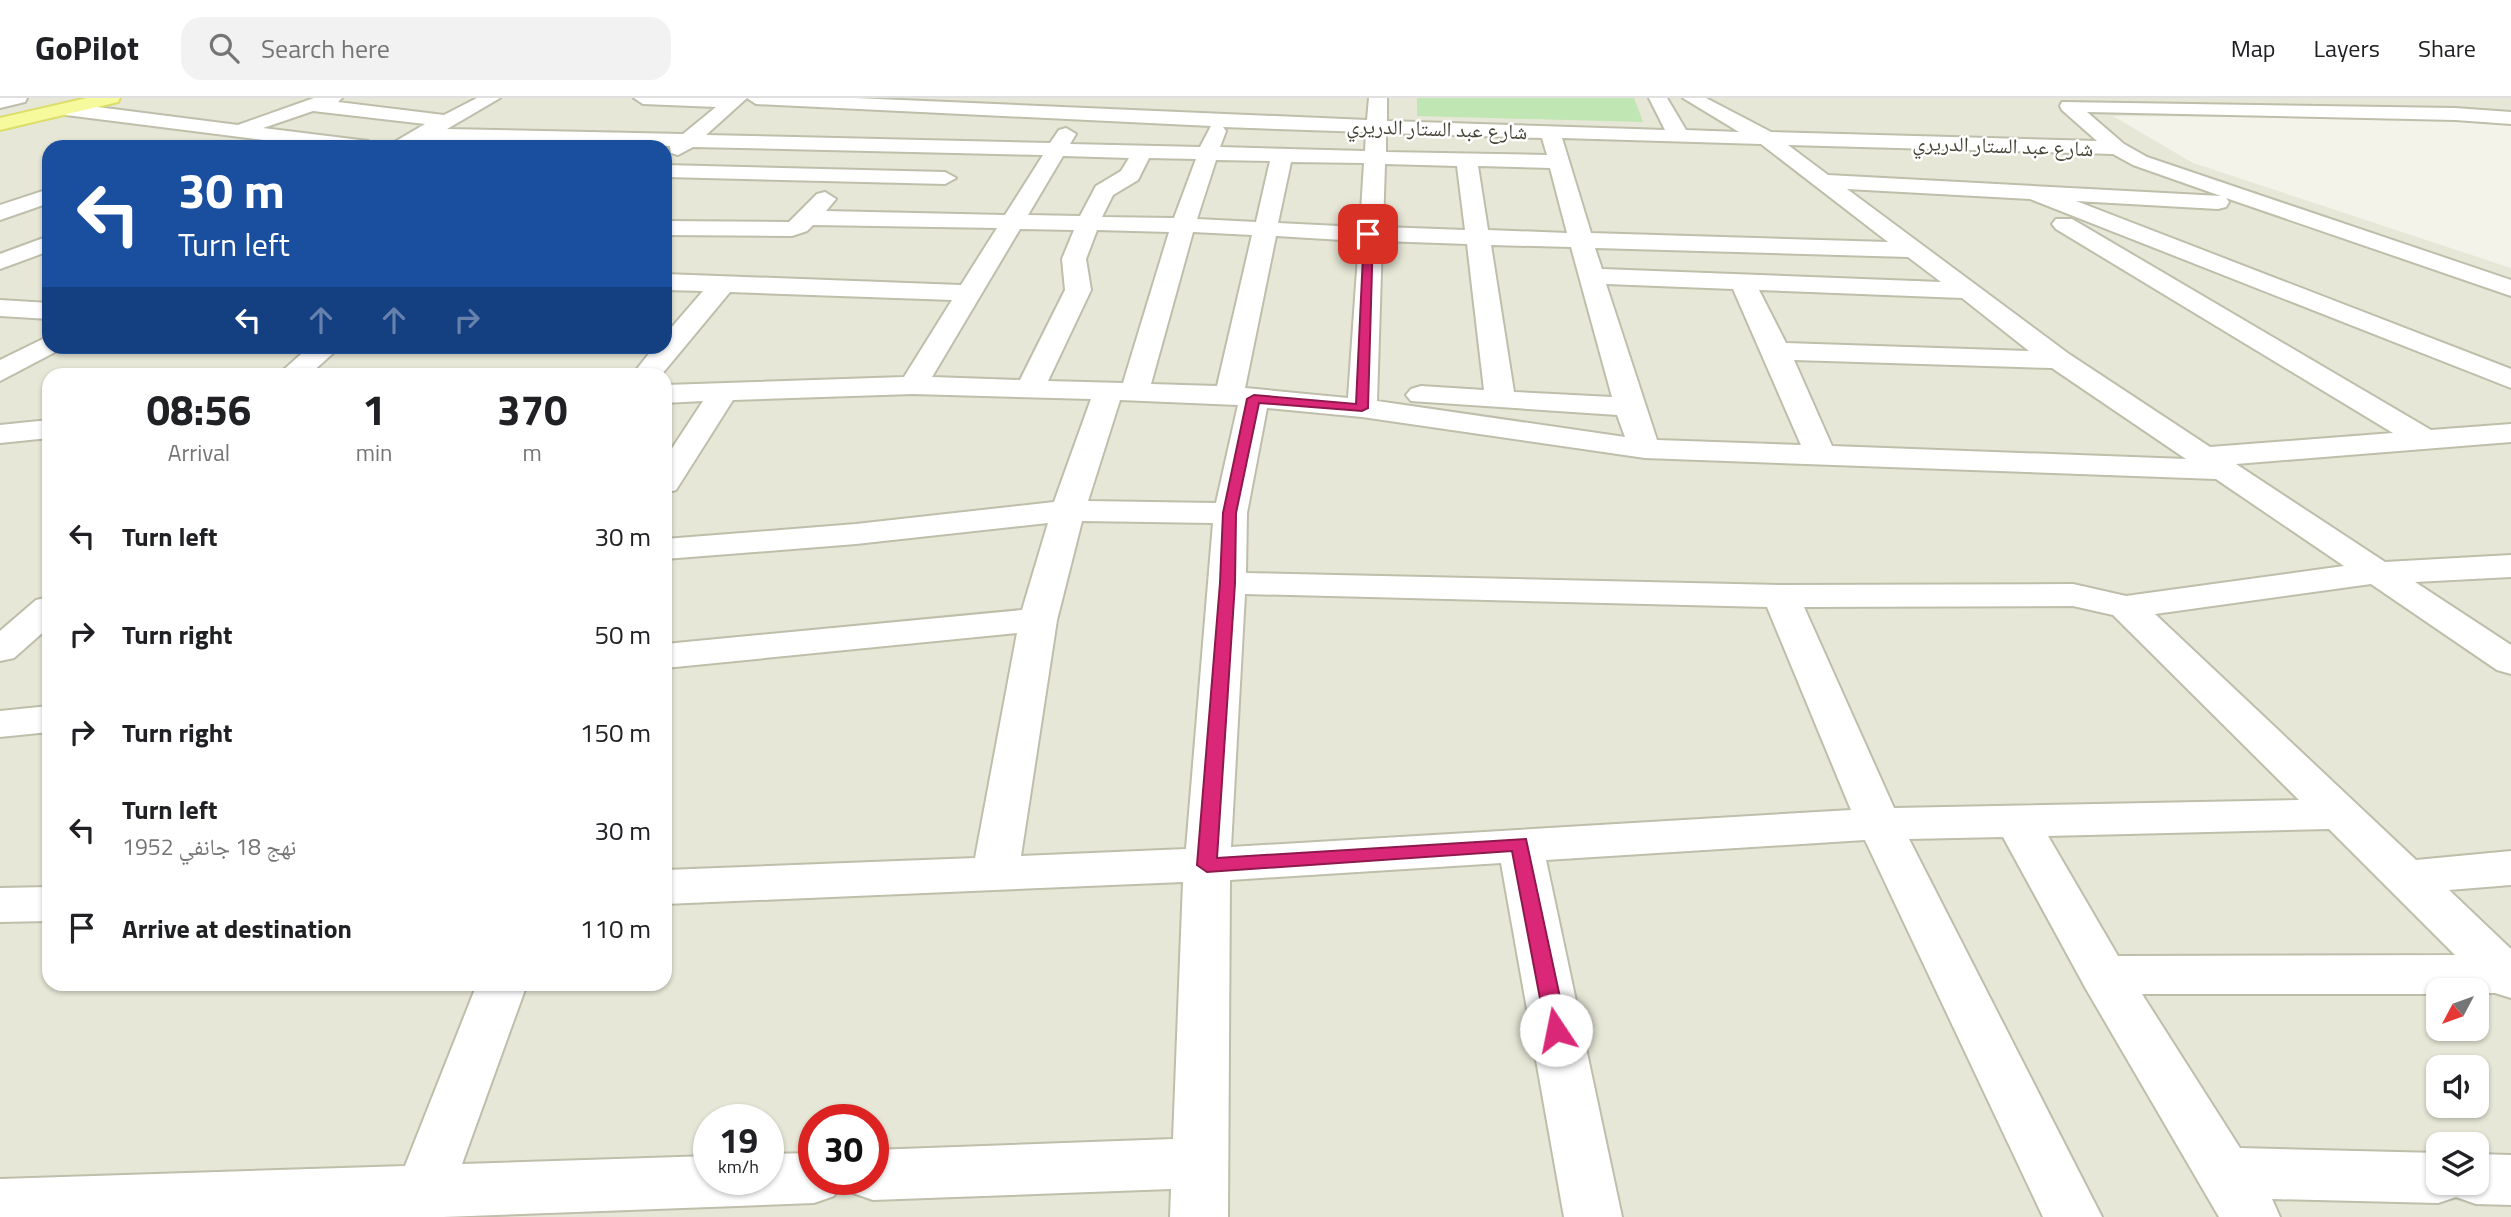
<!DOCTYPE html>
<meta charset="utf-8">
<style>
body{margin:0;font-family:"Titillium Web","Noto Naskh Arabic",sans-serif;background:#f2f2f2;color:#202124;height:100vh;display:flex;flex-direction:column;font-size:26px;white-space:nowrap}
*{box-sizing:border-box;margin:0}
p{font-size:23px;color:#757577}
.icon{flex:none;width:38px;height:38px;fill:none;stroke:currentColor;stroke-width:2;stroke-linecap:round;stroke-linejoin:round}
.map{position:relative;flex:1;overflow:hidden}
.drawer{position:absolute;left:42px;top:270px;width:630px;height:623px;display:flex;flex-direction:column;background:#fff;border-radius:21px;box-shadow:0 2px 5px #0004}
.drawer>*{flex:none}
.banner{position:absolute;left:42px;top:42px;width:630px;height:214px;border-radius:21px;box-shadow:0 2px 5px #0004;background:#1a4fa0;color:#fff;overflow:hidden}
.needle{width:46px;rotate:229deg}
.tools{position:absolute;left:2426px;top:880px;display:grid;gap:14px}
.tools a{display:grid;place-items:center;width:63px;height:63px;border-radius:14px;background:#fff;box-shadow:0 2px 5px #0004;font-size:35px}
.speed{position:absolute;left:693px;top:1006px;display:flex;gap:14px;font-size:35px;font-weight:700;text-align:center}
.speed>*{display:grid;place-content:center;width:91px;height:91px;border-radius:50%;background:#fff;box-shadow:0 2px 5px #0004;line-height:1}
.speed small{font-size:18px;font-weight:400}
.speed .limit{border:10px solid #d22;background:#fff;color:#111}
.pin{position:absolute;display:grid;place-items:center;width:60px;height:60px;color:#fff;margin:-30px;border-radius:14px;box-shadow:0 4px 10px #0006}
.me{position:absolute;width:77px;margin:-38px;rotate:349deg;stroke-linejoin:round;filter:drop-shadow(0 0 5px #0008)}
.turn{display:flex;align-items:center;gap:24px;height:147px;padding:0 21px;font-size:32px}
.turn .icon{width:91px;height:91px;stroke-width:2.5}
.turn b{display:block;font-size:49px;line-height:60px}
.lanes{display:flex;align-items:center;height:66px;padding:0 21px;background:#0003;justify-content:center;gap:35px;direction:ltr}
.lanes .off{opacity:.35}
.eta{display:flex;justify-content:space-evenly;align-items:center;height:119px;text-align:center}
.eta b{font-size:42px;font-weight:700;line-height:49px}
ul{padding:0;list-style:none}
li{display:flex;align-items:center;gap:21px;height:98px;padding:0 21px}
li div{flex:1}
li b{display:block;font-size:26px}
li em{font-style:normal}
header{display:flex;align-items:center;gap:42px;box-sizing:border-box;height:98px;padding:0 35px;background:#fff;border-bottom:2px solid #e0e0e0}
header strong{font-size:33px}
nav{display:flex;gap:38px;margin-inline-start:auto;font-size:24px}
.search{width:490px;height:63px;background:#f2f2f2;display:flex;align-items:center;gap:18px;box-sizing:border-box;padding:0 24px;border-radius:21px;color:#757577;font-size:26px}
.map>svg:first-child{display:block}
.residential{fill:#e7e7d7;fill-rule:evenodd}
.green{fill:#bfe6b3}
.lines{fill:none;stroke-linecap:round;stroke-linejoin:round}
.minor-casing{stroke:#bebeab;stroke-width:4}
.major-casing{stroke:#dcde6c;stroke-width:4}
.minor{fill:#fff;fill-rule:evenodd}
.major{fill:#f6f99c;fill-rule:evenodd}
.route{fill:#db2777;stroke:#8e194d;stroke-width:2}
.labels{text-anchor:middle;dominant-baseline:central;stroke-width:5;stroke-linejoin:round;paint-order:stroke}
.far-street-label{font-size:21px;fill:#474537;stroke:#fff}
</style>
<header>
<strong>GoPilot</strong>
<div class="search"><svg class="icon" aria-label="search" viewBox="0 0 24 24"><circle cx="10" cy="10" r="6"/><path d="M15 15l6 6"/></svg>Search here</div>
<nav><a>Map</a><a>Layers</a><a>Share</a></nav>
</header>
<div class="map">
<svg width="2511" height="1119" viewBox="0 0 2511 1119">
<rect width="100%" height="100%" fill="#f3f3e9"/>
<!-- residential -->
<path class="residential" d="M0,0H2511V24L2468,21L2113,18L2193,65L2511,170V1119H0ZM49,49H665V248H49ZM49,276H665V886H49ZM2438,892H2476V931H2438ZM2438,970H2476V1008H2438ZM709,1022H768V1082H709ZM814,1022H873V1082H814ZM2438,1046H2476V1085H2438Z"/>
<!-- green -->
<path class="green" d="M1417,0H1634L1643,24L1417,18Z"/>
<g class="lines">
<defs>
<g id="minor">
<path d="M0,0H27L25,4L0,10Z"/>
<path d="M314,0H342L338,4L444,17L477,0H500L447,31L683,36L716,9L643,6L634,0H855L1367,22L1369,0H1387V23L1665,32L1649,0H1667L1686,32L1739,34L1683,0H1706L1771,34L2097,43L2062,12L2060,8L2062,4L2455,10L2511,14V26L2455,22L2087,14L2124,46L2147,59L2511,182V198L2226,100L2229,104L2226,109L2218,111L2076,103L2511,271V290L2030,101L1847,91L2069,256L2210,349L2393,335L2056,131L2052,126L2056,121H2072L2431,332L2511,326V344L2236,366L2385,464L2511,457V479L2415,484L2511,547V576L2497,572L2371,486L2155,516L2416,762L2511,753V787L2449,792L2511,851V900L2495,895H2476V892H2438V896H2142L2240,1050L2438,1055V1085H2476V1056L2511,1057V1107L2476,1106L2456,1099L2438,1105L2272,1101L2280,1119H2219L2086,891L2003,739L1909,741L2102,1119H2043L1865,742L1546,762L1622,1119H1564L1501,765L1230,782L1228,1119H1170L1171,1091L873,1102L853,1095L847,1082H873V1052L1173,1041L1183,784L665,806V772L975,760L1017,535L665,570V546L1022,512L1048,425L856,446L665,461V441L856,426L1054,404L1091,301L913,296L733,302L676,392L665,395V361L703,303L665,305V287L904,279L952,202L730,194L662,276H633L655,248H665V237L703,193L665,192V176L961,187L997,130L813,127L807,133L792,138L665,137V123L789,124L817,96L825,94L836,101L826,113L1005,117L1043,57L693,49L678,57L671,55L670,48L425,42L411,49H386L425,26L313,13L263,30L368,43L378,49H320L66,17L56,11L66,5L238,27ZM747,0L756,6L1211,28L1200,49L1070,46L1076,36L1066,30L1059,32L1050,45L706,37ZM1223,29L1366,34L1365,53L1220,49L1226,33ZM1386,35L1542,40L1547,57L1386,54ZM1562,40L1761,46L1888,144L1591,135ZM1788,47L2113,56L2133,67L2221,98L1828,77ZM1063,58L1129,60L1121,73L1096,88L1080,118L1028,117ZM1149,60L1196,61L1174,120L1102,119L1113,97L1138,82ZM1216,62L1270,63L1256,124L1197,121ZM1291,64L1364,65L1360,129L1278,125ZM1385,66L1457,68L1465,132L1383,129ZM1478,68L1550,70L1567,135L1488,132ZM1020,131L1074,132L1062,161L1065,192L1020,282L932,279ZM1097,132L1169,134L1123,285L1048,283L1091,192L1086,161ZM1193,134L1252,137L1217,288L1151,286ZM1276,138L1359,143L1348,300L1245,290ZM1382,143L1467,146L1484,292L1421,288L1411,291L1406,297L1411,303L1617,317L1625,339L1377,303ZM1491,147L1571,149L1612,299L1514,294ZM1595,150L1908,159L1941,184L1602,171ZM1606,186L1733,191L1801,347L1657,342ZM1759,192L1962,200L2029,253L1786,245ZM1794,262L2052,270L2186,361L1832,348ZM1120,302L1238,307L1216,405L1088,403ZM1267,310L1362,319L1645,360L2216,381L2344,468L2126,498L2073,486L1781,487L1246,475L1247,415ZM1082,423L1213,425L1186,751L1021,758L1057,522ZM1245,496L1767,509L1851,712L1231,749ZM2073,508L2113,517L2299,702L1894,710L1804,509ZM2329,731L2455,857L2118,858L2048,738Z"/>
<path d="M665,67L945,74L956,80L945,86L665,79Z"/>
<path d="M49,91V105L0,122V107Z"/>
<path d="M49,138V153L0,171V156Z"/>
<path d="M0,202L49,205V221L0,218Z"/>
<path d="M49,238V248H61L59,252L0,283V262Z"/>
<path d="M310,248H341L310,276H279Z"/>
<path d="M49,322V340L0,345V327Z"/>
<path d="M49,499V529L14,560L0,563V533L36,502Z"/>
<path d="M49,608V634L0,639V613Z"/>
<path d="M49,789V823L0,824V790Z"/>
<path d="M477,886H527L462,1066L709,1058V1082H768V1056L814,1055V1082H842L834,1098L814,1105L443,1119H0V1081L405,1068Z"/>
</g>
<path id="major" d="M87,0H120L118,4L0,32V20Z"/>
</defs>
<!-- minor casing -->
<use href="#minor" class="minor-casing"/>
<!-- major casing -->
<use href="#major" class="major-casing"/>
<!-- minor -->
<use href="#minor" class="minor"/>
<!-- major -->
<use href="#major" class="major"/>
</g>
<!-- route -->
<path class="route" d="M1368,133L1373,136L1368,310L1362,313L1259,305L1236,415L1235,485L1217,760L1526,741L1567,932L1564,939L1556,941L1549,939L1546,932L1512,753L1207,774L1197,767L1220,485L1223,415L1247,301L1254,297L1356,306L1364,136Z"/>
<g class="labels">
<!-- far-street labels -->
<g class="far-street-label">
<text transform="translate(1437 30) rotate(2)">شارع عبد الستار الدريري</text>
<text transform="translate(2003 47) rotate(2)">شارع عبد الستار الدريري</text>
</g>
</g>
</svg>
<div class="tools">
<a><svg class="needle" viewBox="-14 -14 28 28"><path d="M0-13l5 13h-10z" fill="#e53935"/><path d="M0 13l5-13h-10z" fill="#757577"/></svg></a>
<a><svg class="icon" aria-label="sound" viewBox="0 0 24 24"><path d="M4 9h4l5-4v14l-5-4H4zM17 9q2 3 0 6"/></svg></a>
<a><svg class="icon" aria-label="layers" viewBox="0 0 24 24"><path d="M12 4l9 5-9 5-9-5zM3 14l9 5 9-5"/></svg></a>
</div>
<div class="speed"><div>19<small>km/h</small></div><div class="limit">30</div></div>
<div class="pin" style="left:1368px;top:136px;background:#d93025"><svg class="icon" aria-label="arrive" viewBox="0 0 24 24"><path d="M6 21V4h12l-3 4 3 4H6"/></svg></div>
<svg class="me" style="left:1556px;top:932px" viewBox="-20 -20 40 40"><circle r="19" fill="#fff"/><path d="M0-13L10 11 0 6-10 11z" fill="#db2777"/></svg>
<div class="banner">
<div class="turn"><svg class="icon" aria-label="left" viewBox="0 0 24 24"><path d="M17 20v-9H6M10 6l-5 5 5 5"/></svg><div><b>30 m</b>Turn left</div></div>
<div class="lanes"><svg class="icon" aria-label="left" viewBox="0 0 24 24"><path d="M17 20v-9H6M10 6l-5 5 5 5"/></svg><svg class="icon off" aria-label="ahead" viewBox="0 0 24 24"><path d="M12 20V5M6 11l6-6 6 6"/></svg><svg class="icon off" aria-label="ahead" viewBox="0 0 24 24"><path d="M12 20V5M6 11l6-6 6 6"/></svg><svg class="icon off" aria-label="right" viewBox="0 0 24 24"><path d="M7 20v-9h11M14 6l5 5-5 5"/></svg></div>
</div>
<section class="drawer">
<div class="eta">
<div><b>08:56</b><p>Arrival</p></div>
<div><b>1</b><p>min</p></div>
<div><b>370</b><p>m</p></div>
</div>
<ul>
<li><svg class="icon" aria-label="left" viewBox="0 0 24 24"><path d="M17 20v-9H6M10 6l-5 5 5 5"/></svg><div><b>Turn left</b></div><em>30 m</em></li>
<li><svg class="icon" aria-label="right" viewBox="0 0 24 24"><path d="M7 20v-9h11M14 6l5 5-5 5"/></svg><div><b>Turn right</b></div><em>50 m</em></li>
<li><svg class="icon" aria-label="right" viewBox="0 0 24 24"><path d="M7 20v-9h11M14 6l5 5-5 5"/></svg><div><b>Turn right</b></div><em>150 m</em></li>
<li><svg class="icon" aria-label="left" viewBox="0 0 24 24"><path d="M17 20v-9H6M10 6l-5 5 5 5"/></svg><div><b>Turn left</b><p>نهج 18 جانفي 1952</p></div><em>30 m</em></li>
<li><svg class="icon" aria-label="arrive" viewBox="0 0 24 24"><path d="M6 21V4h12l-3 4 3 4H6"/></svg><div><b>Arrive at destination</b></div><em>110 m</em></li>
</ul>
</section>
</div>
